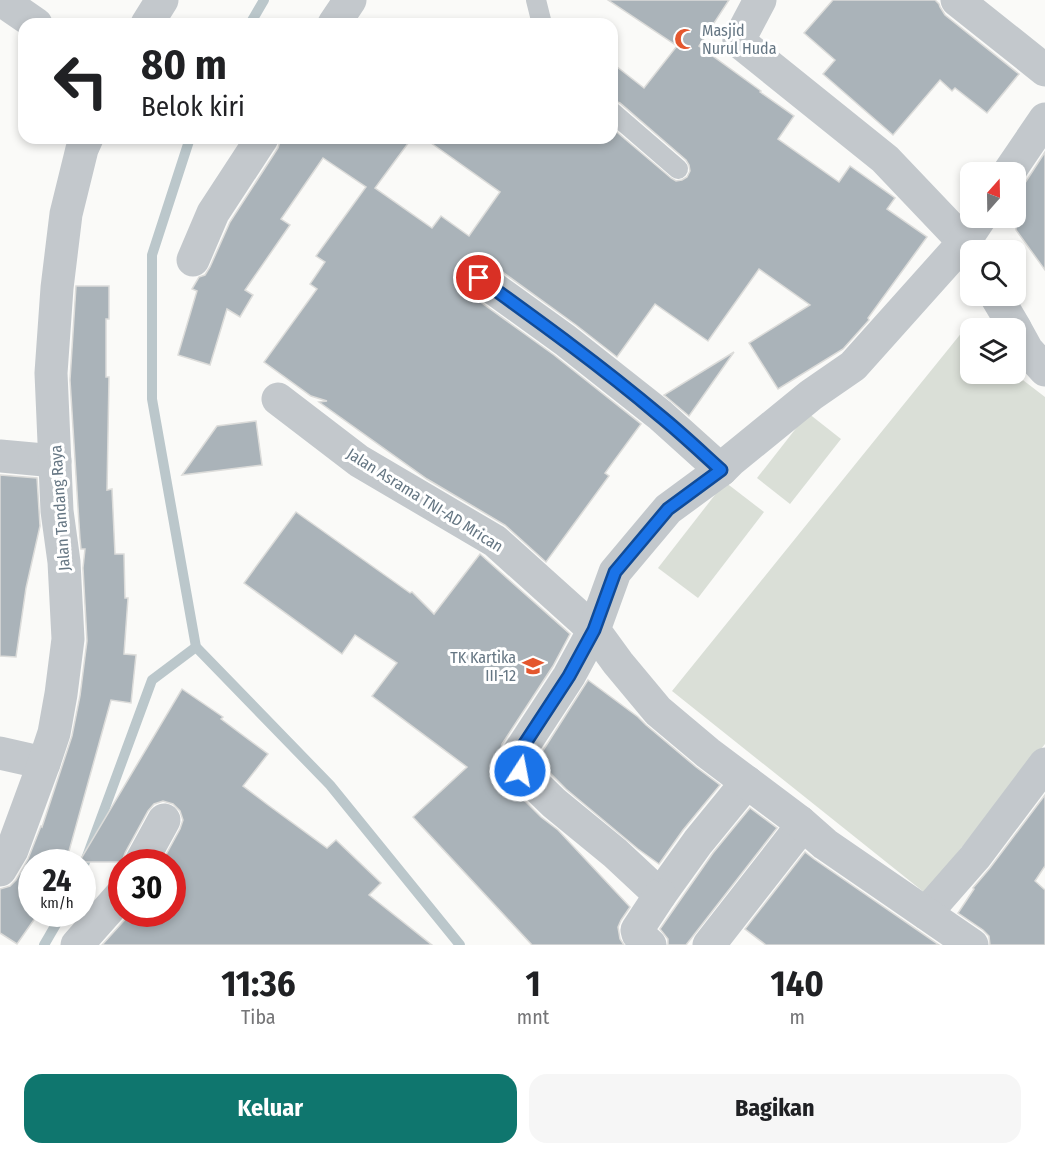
<!DOCTYPE html>
<html lang="id">
<style>
body{margin:0;font-family:"Fira Sans Condensed",sans-serif;background:#f6f6f6;color:#202124;height:100vh;display:flex;flex-direction:column;font-size:22px;white-space:nowrap}
*{box-sizing:border-box;margin:0}
p{font-size:20px;color:#757577}
.icon{flex:none;width:33px;height:33px;fill:none;stroke:currentColor;stroke-width:2;stroke-linecap:round;stroke-linejoin:round}
.map{position:relative;height:945px;overflow:hidden}
.drawer{display:flex;flex-direction:column;background:#fff;flex:1}
.drawer>*{flex:none}
.banner{position:absolute;left:18px;top:18px;width:600px;height:126px;border-radius:18px;box-shadow:0 3px 9px #0003;background:#fff;color:#202124;overflow:hidden}
.needle{width:39px;rotate:20deg}
.tools{position:absolute;left:960px;top:162px;display:grid;gap:12px}
.tools a{display:grid;place-items:center;width:66px;height:66px;border-radius:12px;background:#fff;box-shadow:0 3px 9px #0003;font-size:30px}
.speed{position:absolute;left:18px;top:849px;display:flex;gap:12px;font-size:30px;font-weight:700;text-align:center}
.speed>*{display:grid;place-content:center;width:78px;height:78px;border-radius:50%;background:#fff;box-shadow:0 3px 9px #0003;line-height:1}
.speed small{font-size:15px;font-weight:400}
.speed .limit{border:9px solid #d22;background:#fff;color:#111}
.pin{position:absolute;display:grid;place-items:center;width:51px;height:51px;color:#fff;margin:-26px;border:3px solid #fff;border-radius:50%;box-shadow:0 2px 6px #0007}
.me{position:absolute;width:66px;margin:-33px;rotate:11deg;stroke-linejoin:round;filter:drop-shadow(0 0 4px #0008)}
.turn{display:flex;align-items:center;gap:21px;height:126px;padding:0 24px;font-size:27px}
.turn .icon{width:78px;height:78px;stroke-width:2.5}
.turn b{display:block;font-size:42px;line-height:51px}
.eta{display:flex;justify-content:space-evenly;align-items:center;height:102px;text-align:center}
.eta b{font-size:36px;font-weight:700;line-height:42px}
.action{display:flex;gap:12px;margin-top:auto;padding:12px 24px}
.action a{flex:1;height:69px;border-radius:18px;background:#0f766e;color:#fff;font-size:24px;font-weight:700;line-height:69px;text-align:center}
.action a+a{background:#f6f6f6;color:#202124}
.map>svg:first-child{display:block}
.green{fill:#dadfd7}
.lines{fill:none;stroke-linecap:round;stroke-linejoin:round}
.stream{stroke:#bbc7cb;stroke-width:10}
.building{fill:#aab3b9;stroke:#dcdcda;stroke-width:1.5}
.service{stroke:#c3c8cc;stroke-width:20}
.minor{stroke:#c3c8cc;stroke-width:33}
.tertiary{stroke:#c3c8cc;stroke-width:33}
.route-casing{stroke:#114b97;stroke-width:15}
.route{stroke:#1a73e8;stroke-width:10}
.labels{text-anchor:middle;dominant-baseline:central;stroke-width:6;stroke-linejoin:round;paint-order:stroke}
.poi-label{font-size:16px;fill:#657683;stroke:#fff;text-anchor:start}
.street-label{font-size:16px;fill:#657683;stroke:#fff}
</style>
<div class="map">
<svg width="1045" height="945" viewBox="0 0 1045 945">
<rect width="100%" height="100%" fill="#fafaf8"/>
<!-- green -->
<g class="green">
<path d="M963,331L970,338V374H1015L1045,397V744L925,893L672,691Z"/>
<path d="M808,413L841,439L790,504L757,478Z"/>
<path d="M725,482L764,512L698,598L658,568Z"/>
</g>
<g class="lines">
<!-- stream -->
<g class="stream">
<path d="M250,24L264,0"/>
<path d="M190,138L152,255V399L196,647L330,785L460,945"/>
<path d="M82,870L152,680L196,647"/>
<path d="M44,945L62,914"/>
</g>
</g>
<!-- building -->
<g class="building">
<path d="M608,0H729L699,46L761,91L760,92L794,116L778,139L839,182L850,166L895,198L887,209L927,237L868,318L869,320L843,349L778,389L749,343L810,305L759,269L708,341L655,304L617,357L576,325L490,263L480,259L472,261L464,267L460,277L462,286L468,293L554,355L641,424L605,473L609,476L546,562L505,525L427,479L319,402L327,401L311,396L264,362L317,289L310,284L325,262L316,256L366,187L323,158L281,219L290,225L245,290L253,295L240,317L227,309L210,365L178,355L197,291L192,289L199,277L205,275L210,267L230,222L278,148L281,138H412L375,188L432,228L441,216L469,236L500,192L424,138H612V128L671,178L676,181L682,180L687,177L690,171L689,165L686,160L620,103L612,100V63L644,88L677,46Z"/>
<path d="M833,0H935L939,4L940,7L945,15L1019,74L987,113L955,88L952,91L940,80L893,135L823,74L835,60L804,33Z"/>
<path d="M1045,152V270L1016,230V189L1025,183Z"/>
<path d="M76,286H109V319H106V377H109L107,490L112,489L115,554H124L125,598H128L124,654L136,655L131,703L111,700L66,862H32V914H38L17,944L0,933V889L10,886L16,880L28,859L41,826L42,827L72,736L80,696L87,641L83,568L85,549H81L80,539L70,380Z"/>
<path d="M734,352L689,416L664,395Z"/>
<path d="M256,421L262,465L182,475L217,426Z"/>
<path d="M0,475L37,478L40,526L26,588L16,657L0,656Z"/>
<path d="M296,512L410,593L412,592L434,614L480,554L570,634L553,666L502,744L498,761L500,770L507,783L541,817L558,830L630,907L621,920L618,927L620,939L624,945H532L413,817L467,767L372,696L397,663L355,635L342,654L244,583Z"/>
<path d="M588,680L638,717L646,725L696,767L720,785L683,830L659,864L638,849L566,789L537,760Z"/>
<path d="M182,689L223,717L221,719L268,754L243,786L268,805L327,848L336,840L381,883L369,895L432,945H102L130,914H172V862H162L180,829L183,820L180,811L173,804L163,801L154,804L148,811L125,853L122,862H79Z"/>
<path d="M1045,795V866L1035,881L1045,890V945H990L989,936L983,930L958,913L974,889L973,888L990,868Z"/>
<path d="M750,808L777,828L686,945H668V939L660,929L713,853Z"/>
<path d="M805,852L814,859L939,945H766L745,929Z"/>
</g>
<g class="lines">
<!-- service -->
<g class="service">
<path d="M536,0L542,24"/>
<path d="M612,112L678,169"/>
</g>
<!-- minor -->
<g class="minor">
<path d="M1,0L36,24"/>
<path d="M760,0L741,36L739,40L742,44L885,159L964,242L970,253"/>
<path d="M957,0L1045,70"/>
<path d="M334,24L350,0"/>
<path d="M1009,172L1045,119"/>
<path d="M193,260L213,213L262,138"/>
<path d="M479,278L565,340L660,415L721,470"/>
<path d="M996,296L1015,328"/>
<path d="M1016,330L1027,350L1045,370"/>
<path d="M278,399L359,461L495,541L594,630L569,676L518,754L517,763L520,770L554,803L615,853L660,895L698,842L747,782"/>
<path d="M0,456L55,461"/>
<path d="M0,753L44,763"/>
<path d="M141,862L164,820"/>
<path d="M926,913L975,857L1045,764"/>
<path d="M77,945L122,894"/>
<path d="M650,945L638,934L637,930L660,895"/>
<path d="M709,945L794,836L800,822"/>
<path d="M972,945L825,844L800,822L708,753L658,711L618,663L594,630L615,572L668,509L721,470L730,461L811,395L853,366L964,242L980,218"/>
</g>
<!-- tertiary -->
<g class="tertiary">
<path d="M147,24L162,0"/>
<path d="M0,870L12,850L44,763L54,733L61,694L68,639L64,562L57,511L51,373L57,288L66,214L82,149L87,138"/>
</g>
</g>
<g class="lines">
<defs>
<path id="route" d="M479,278C540,322 601,366 659,415C680,432 700,451 721,470L668,509L615,572L594,630L569,676L518,754L517,763L520,771"/>
</defs>
<!-- route casing -->
<use href="#route" class="route-casing"/>
<!-- route -->
<use href="#route" class="route"/>
</g>
<!-- icons -->
<defs>
<symbol id="mosque-bare" viewBox="-9 -9 18 18"><path d="M3.5-4.9A6 6 0 1 0 3.5 4.9A5 5 0 1 1 3.5-4.9Z" fill="#e4572e" stroke="#fff" stroke-width="2.5" paint-order="stroke"/></symbol>
<symbol id="school-bare" viewBox="-9 -9 18 18"><path d="M0-5L7-2L0 1L-7-2ZM-4 1L0 2.5L4 1V4Q0 6-4 4Z" fill="#e4572e" stroke="#fff" stroke-width="2.5" paint-order="stroke"/></symbol>
</defs>
<g fill-rule="evenodd">
<use href="#mosque-bare" x="670" y="24" width="30" height="30"/>
<use href="#school-bare" x="518" y="651" width="30" height="30"/>
</g>
<g class="labels">
<!-- poi labels -->
<g class="poi-label">
<text x="702" y="30">Masjid<tspan x="702" dy="18">Nurul Huda</tspan></text>
<text x="516" y="657" text-anchor="end">TK Kartika<tspan x="516" dy="18">III-12</tspan></text>
</g>
<!-- street labels -->
<g class="street-label">
<text transform="translate(425 500) rotate(32)">Jalan Asrama TNI-AD Mrican</text>
<text transform="translate(60 508) rotate(-94)">Jalan Tandang Raya</text>
</g>
</g>
</svg>
<div class="tools">
<a><svg class="needle" viewBox="-14 -14 28 28"><path d="M0-13l5 13h-10z" fill="#e53935"/><path d="M0 13l5-13h-10z" fill="#757577"/></svg></a>
<a><svg class="icon" aria-label="search" viewBox="0 0 24 24"><circle cx="10" cy="10" r="6"/><path d="M15 15l6 6"/></svg></a>
<a><svg class="icon" aria-label="layers" viewBox="0 0 24 24"><path d="M12 4l9 5-9 5-9-5zM3 14l9 5 9-5"/></svg></a>
</div>
<div class="speed"><div>24<small>km/h</small></div><div class="limit">30</div></div>
<div class="pin" style="left:479px;top:278px;background:#d93025"><svg class="icon" aria-label="arrive" viewBox="0 0 24 24"><path d="M6 21V4h12l-3 4 3 4H6"/></svg></div>
<svg class="me" style="left:520px;top:771px" viewBox="-20 -20 40 40"><circle r="17" fill="#1a73e8" stroke="#fff" stroke-width="3"/><path d="M0-11L8 9 0 5-8 9z" fill="#fff"/></svg>
<div class="banner">
<div class="turn"><svg class="icon" aria-label="left" viewBox="0 0 24 24"><path d="M17 20v-9H6M10 6l-5 5 5 5"/></svg><div><b>80 m</b>Belok kiri</div></div>
</div>
</div>
<section class="drawer">
<div class="eta">
<div><b>11:36</b><p>Tiba</p></div>
<div><b>1</b><p>mnt</p></div>
<div><b>140</b><p>m</p></div>
</div>
<div class="action"><a>Keluar</a><a>Bagikan</a></div>
</section>
